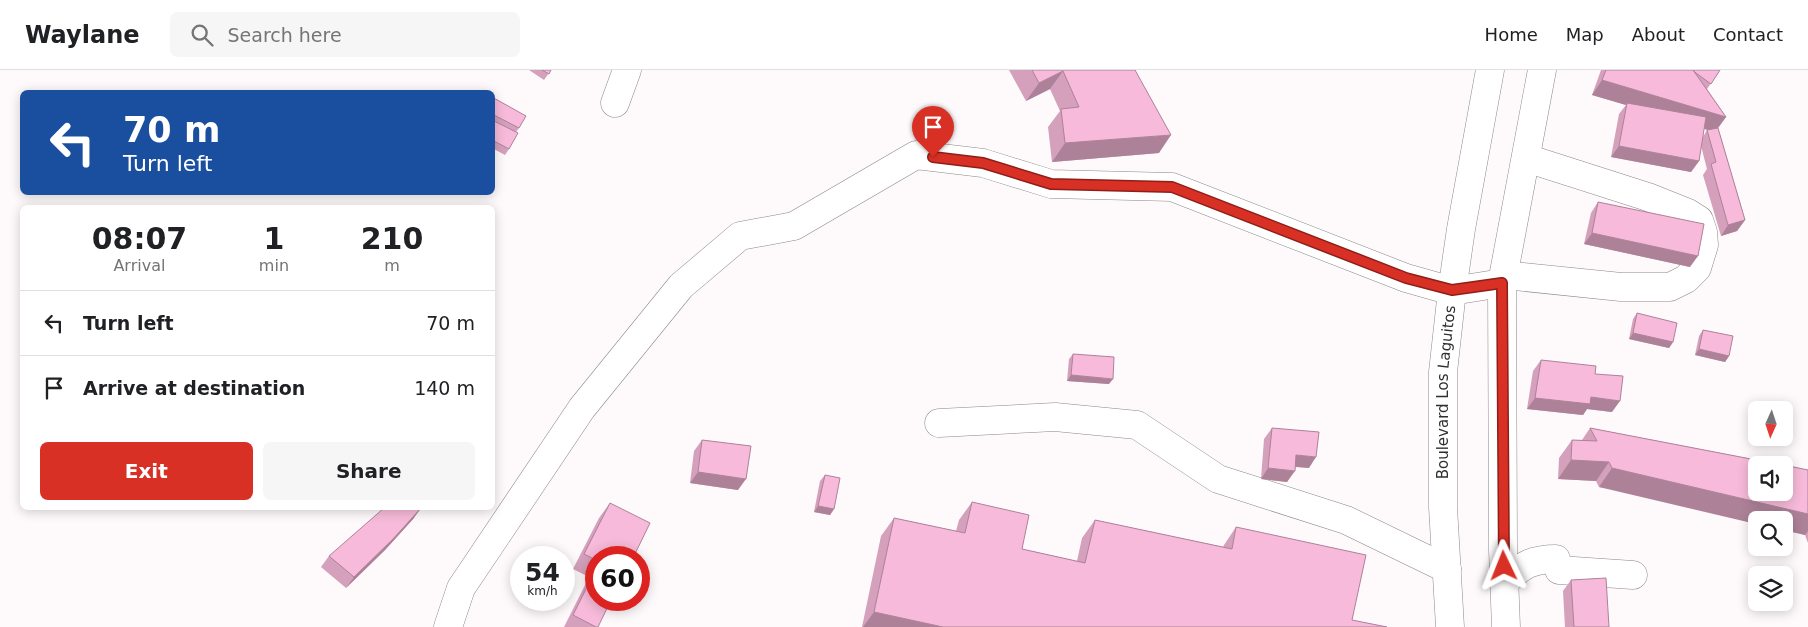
<!DOCTYPE html>
<style>
body{margin:0;font-family:"DejaVu Sans",sans-serif;background:#f6f6f6;color:#202124;height:100vh;display:flex;flex-direction:column;font-size:19px;white-space:nowrap}
*{box-sizing:border-box;margin:0}
p{font-size:16px;color:#757577}
.icon{flex:none;width:28px;height:28px;fill:none;stroke:currentColor;stroke-width:2;stroke-linecap:round;stroke-linejoin:round}
.map{position:relative;flex:1;overflow:hidden}
.sheet{position:absolute;left:20px;top:135px;width:475px;height:305px;display:flex;flex-direction:column;background:#fff;border-radius:8px;box-shadow:0 2px 12px #0003}
.sheet>*{flex:none}
.top-card{position:absolute;left:20px;top:20px;width:475px;height:105px;border-radius:8px;box-shadow:0 2px 12px #0003;background:#1a4fa0;color:#fff;overflow:hidden}
.needle{width:32px;rotate:183deg}
.buttons{position:absolute;left:1748px;top:331px;display:grid;gap:10px}
.buttons a{display:grid;place-items:center;width:45px;height:45px;border-radius:8px;background:#fff;box-shadow:0 2px 12px #0003;font-size:25px}
.speed{position:absolute;left:510px;top:476px;display:flex;gap:10px;font-size:25px;font-weight:700;text-align:center}
.speed>*{display:grid;place-content:center;width:65px;height:65px;border-radius:50%;background:#fff;box-shadow:0 2px 12px #0003;line-height:1}
.speed small{font-size:12px;font-weight:400}
.speed .limit{border:8px solid #d22;background:#fff;color:#111}
.pin{position:absolute;display:grid;place-items:center;width:42px;height:42px;color:#fff;margin:-51px -21px;border-radius:50% 50% 50% 0;rotate:-45deg;box-shadow:0 0 5px #0007}
.pin .icon{rotate:45deg}
.me{position:absolute;width:55px;margin:-28px;rotate:358deg;stroke-linejoin:round;filter:drop-shadow(0 0 4px #0008)}
.turn{display:flex;align-items:center;gap:18px;height:105px;padding:0 20px;font-size:22px}
.turn .icon{width:65px;height:65px;stroke-width:2.5}
.turn b{display:block;font-size:35px;line-height:42px}
.eta{display:flex;justify-content:space-evenly;align-items:center;height:85px;text-align:center}
.eta b{font-size:30px;font-weight:800;line-height:35px}
.button{display:flex;gap:10px;margin-top:auto;padding:10px 20px}
.button a{flex:1;height:58px;border-radius:8px;background:#d93025;color:#fff;font-size:20px;font-weight:800;line-height:58px;text-align:center}
.button a+a{background:#f6f6f6;color:#202124}
ul{padding:0;list-style:none}
li{display:flex;align-items:center;gap:15px;height:65px;padding:0 20px;border-top:1px solid #e0e0e0}
li div{flex:1}
li b{display:block;font-size:19px}
li em{font-style:normal}
header{display:flex;align-items:center;gap:30px;box-sizing:border-box;height:70px;padding:0 25px;background:#fff;border-bottom:1px solid #e0e0e0}
header strong{font-size:24px}
nav{display:flex;gap:28px;margin-inline-start:auto;font-size:18px}
.search{width:350px;height:45px;background:#f6f6f6;display:flex;align-items:center;gap:12px;box-sizing:border-box;padding:0 18px;border-radius:8px;color:#757577;font-size:19px}
.map>svg:first-child{display:block}
.lines{fill:none;stroke-linecap:round;stroke-linejoin:round}
.minor-casing{stroke:#8c888a;stroke-width:29}
.major-casing{stroke:#8c888a;stroke-width:29}
.minor{stroke:#fff;stroke-width:28}
.major{stroke:#fff;stroke-width:28}
.wall{fill:#d4a0bb;fill-rule:evenodd}
.shaded-wall{fill:#ad8299}
.building{fill:#f7bada;stroke:#ad8299}
.route-casing{stroke:#8d1f18;stroke-width:12}
.route{stroke:#d93025;stroke-width:9}
.labels{text-anchor:middle;dominant-baseline:central;stroke-width:4;stroke-linejoin:round;paint-order:stroke}
.street-label{font-size:15px;fill:#302e2f;stroke:#fef9fb}
</style>
<header>
<strong>Waylane</strong>
<div class="search"><svg class="icon" aria-label="search" viewBox="0 0 24 24"><circle cx="10" cy="10" r="6"/><path d="M15 15l6 6"/></svg>Search here</div>
<nav><a>Home</a><a>Map</a><a>About</a><a>Contact</a></nav>
</header>
<div class="map">
<svg width="1808" height="557" viewBox="0 0 1808 557">
<rect width="100%" height="100%" fill="#fef9fb"/>
<g class="lines">
<defs>
<g id="minor">
<path d="M615,33L627,0"/>
<path d="M1504,205L1621,217H1670L1686,209L1697,198L1704,175L1703,162L1699,150L1688,143L1648,127L1526,88"/>
<path d="M939,353L1055,347L1137,355L1218,409L1346,450L1447,499"/>
<path d="M1505,512C1521,495 1533,489 1556,489L1559,500L1633,505"/>
<path d="M448,557L461,518L582,338L681,216L740,166L794,156L916,85L983,93L1051,114L1172,117L1406,208L1452,221L1502,213"/>
</g>
<g id="major">
<path id="s1" d="M1450,557L1443,437V302L1452,221L1461,159L1490,0"/>
<path d="M1506,557L1503,480L1502,213L1542,0"/>
</g>
</defs>
<!-- minor casing -->
<use href="#minor" class="minor-casing"/>
<!-- major casing -->
<use href="#major" class="major-casing"/>
<!-- minor -->
<use href="#minor" class="minor"/>
<!-- major -->
<use href="#major" class="major"/>
</g>
<!-- wall -->
<g class="wall">
<path d="M529,0H551L544,10Z"/>
<path d="M1009,0H1135L1159,83L1052,92L1048,57L1060,41L1050,19L1026,31Z"/>
<path d="M1601,0H1720L1707,19L1726,47L1718,58L1745,150L1737,161L1721,166L1703,105L1707,99L1701,76L1699,91L1691,102L1611,87L1619,44L1626,35L1592,25ZM1704,59L1709,60H1707L1703,67Z"/>
<path d="M492,27L519,58L516,62L509,79L505,85L492,78Z"/>
<path d="M1598,132L1690,197L1584,174L1591,143Z"/>
<path d="M1637,243L1673,272L1669,278L1629,269L1633,249Z"/>
<path d="M1703,260L1729,286L1725,292L1695,285L1699,266Z"/>
<path d="M1073,284L1109,314L1067,311L1069,289Z"/>
<path d="M1541,290L1595,304L1612,342L1587,339L1583,345L1527,339L1533,301Z"/>
<path d="M1272,358L1309,398L1295,397L1287,412L1261,409L1264,369Z"/>
<path d="M1590,358L1808,400V473L1805,465L1784,460V450L1599,417L1596,411L1558,409L1559,388L1572,370H1582Z"/>
<path d="M702,370L738,420L690,413L694,381Z"/>
<path d="M825,405L834,439L830,445L814,442L820,411Z"/>
<path d="M972,432L1022,479L1077,491L1082,468L1095,450L1223,477L1224,475L1236,457L1352,550L1387,557H862L881,466L894,448L956,461L959,450Z"/>
<path d="M610,433L596,488V530L598,557H564L589,507L573,499L599,448Z"/>
<path d="M414,448L385,480L346,518L321,497L329,486Z"/>
<path d="M1571,510L1609,557H1565L1563,521Z"/>
</g>
<!-- shaded-wall -->
<g class="shaded-wall">
<path d="M1063,1L1050,19L1026,31L1039,13Z"/>
<path d="M1602,10L1726,47L1715,62L1627,36V33L1626,35L1592,25Z"/>
<path d="M1171,65L1159,83L1052,92L1065,73Z"/>
<path d="M1619,76L1699,91L1691,102L1611,87Z"/>
<path d="M1745,150L1737,161L1721,166L1728,155Z"/>
<path d="M1592,163L1698,186L1690,197L1584,174Z"/>
<path d="M1633,263L1673,272L1669,278L1629,269Z"/>
<path d="M1699,279L1729,286L1725,292L1695,285Z"/>
<path d="M1071,305L1113,309L1109,314L1067,311Z"/>
<path d="M1591,327L1620,331L1612,342L1587,339L1583,345L1527,339L1535,328Z"/>
<path d="M1296,385L1316,387L1309,398L1289,396Z"/>
<path d="M1571,390L1609,392L1596,411L1558,409Z"/>
<path d="M1268,398L1295,401L1287,412L1261,409Z"/>
<path d="M1612,398L1808,444V461L1805,465L1784,460V450H1756V454L1599,417Z"/>
<path d="M698,402L746,409L738,420L690,413Z"/>
<path d="M818,436L834,439L830,445L814,442Z"/>
<path d="M421,438L414,448L385,480L346,518L354,507Z"/>
<path d="M874,542L943,557H863Z"/>
</g>
<!-- building -->
<g class="building">
<path d="M542,0H551L549,4Z"/>
<path d="M1032,0H1135L1171,65L1065,73L1061,39L1079,37L1063,1L1039,13Z"/>
<path d="M1606,0H1693L1726,47L1602,10Z"/>
<path d="M1693,0H1720L1711,14L1696,3Z"/>
<path d="M492,27L526,46L519,58L492,44Z"/>
<path d="M1627,33L1706,47L1699,91L1619,76Z"/>
<path d="M492,50L518,63L509,79L492,70Z"/>
<path d="M1718,58L1745,150L1728,155L1711,94L1716,92L1707,60Z"/>
<path d="M1598,132L1704,154L1698,186L1592,163Z"/>
<path d="M1637,243L1677,253L1673,272L1633,263Z"/>
<path d="M1703,260L1733,266L1729,286L1699,279Z"/>
<path d="M1073,284L1114,287L1113,309L1071,305Z"/>
<path d="M1541,290L1596,296L1595,304L1623,306L1620,331L1591,327L1590,334L1535,328Z"/>
<path d="M1272,358L1319,362L1316,387L1296,385L1295,401L1268,398Z"/>
<path d="M1590,358L1782,395H1756V422H1784V395L1808,400V444L1612,398L1609,392L1571,390L1572,370L1597,371Z"/>
<path d="M702,370L751,376L746,409L698,402Z"/>
<path d="M825,405L840,408L834,439L818,436Z"/>
<path d="M972,432L1029,445L1022,479L1085,493L1095,450L1232,479L1236,457L1366,485L1352,550L1387,557H943L874,542L894,448L965,463Z"/>
<path d="M610,433L650,453L633,488H596V490L584,484Z"/>
<path d="M384,438H421L393,469L354,507L329,486Z"/>
<path d="M596,499V530H611L598,557H596L573,545Z"/>
<path d="M1606,508L1609,557H1574L1571,510Z"/>
</g>
<g class="lines">
<defs>
<path id="route" d="M933,87L983,93L1051,114L1172,117L1406,208L1452,220L1502,213L1504,496"/>
</defs>
<!-- route casing -->
<use href="#route" class="route-casing"/>
<!-- route -->
<use href="#route" class="route"/>
</g>
<g class="labels">
<!-- street labels -->
<g class="street-label">
<text stroke="none"><textPath href="#s1" startOffset="235">Boulevard Los Laguitos</textPath></text>
</g>
</g>
</svg>
<div class="buttons">
<a><svg class="needle" viewBox="-14 -14 28 28"><path d="M0-13l5 13h-10z" fill="#e53935"/><path d="M0 13l5-13h-10z" fill="#757577"/></svg></a>
<a><svg class="icon" aria-label="sound" viewBox="0 0 24 24"><path d="M4 9h4l5-4v14l-5-4H4zM17 9q2 3 0 6"/></svg></a>
<a><svg class="icon" aria-label="search" viewBox="0 0 24 24"><circle cx="10" cy="10" r="6"/><path d="M15 15l6 6"/></svg></a>
<a><svg class="icon" aria-label="layers" viewBox="0 0 24 24"><path d="M12 4l9 5-9 5-9-5zM3 14l9 5 9-5"/></svg></a>
</div>
<div class="speed"><div>54<small>km/h</small></div><div class="limit">60</div></div>
<div class="pin" style="left:933px;top:87px;background:#d93025"><svg class="icon" aria-label="arrive" viewBox="0 0 24 24"><path d="M6 21V4h12l-3 4 3 4H6"/></svg></div>
<svg class="me" style="left:1504px;top:496px" viewBox="-20 -20 40 40"><path d="M0-17L14 15 0 8-14 15z" fill="#d93025" stroke="#fff" stroke-width="4"/></svg>
<div class="top-card">
<div class="turn"><svg class="icon" aria-label="left" viewBox="0 0 24 24"><path d="M17 20v-9H6M10 6l-5 5 5 5"/></svg><div><b>70 m</b>Turn left</div></div>
</div>
<section class="sheet">
<div class="eta">
<div><b>08:07</b><p>Arrival</p></div>
<div><b>1</b><p>min</p></div>
<div><b>210</b><p>m</p></div>
</div>
<ul>
<li><svg class="icon" aria-label="left" viewBox="0 0 24 24"><path d="M17 20v-9H6M10 6l-5 5 5 5"/></svg><div><b>Turn left</b></div><em>70 m</em></li>
<li><svg class="icon" aria-label="arrive" viewBox="0 0 24 24"><path d="M6 21V4h12l-3 4 3 4H6"/></svg><div><b>Arrive at destination</b></div><em>140 m</em></li>
</ul>
<div class="button"><a>Exit</a><a>Share</a></div>
</section>
</div>
